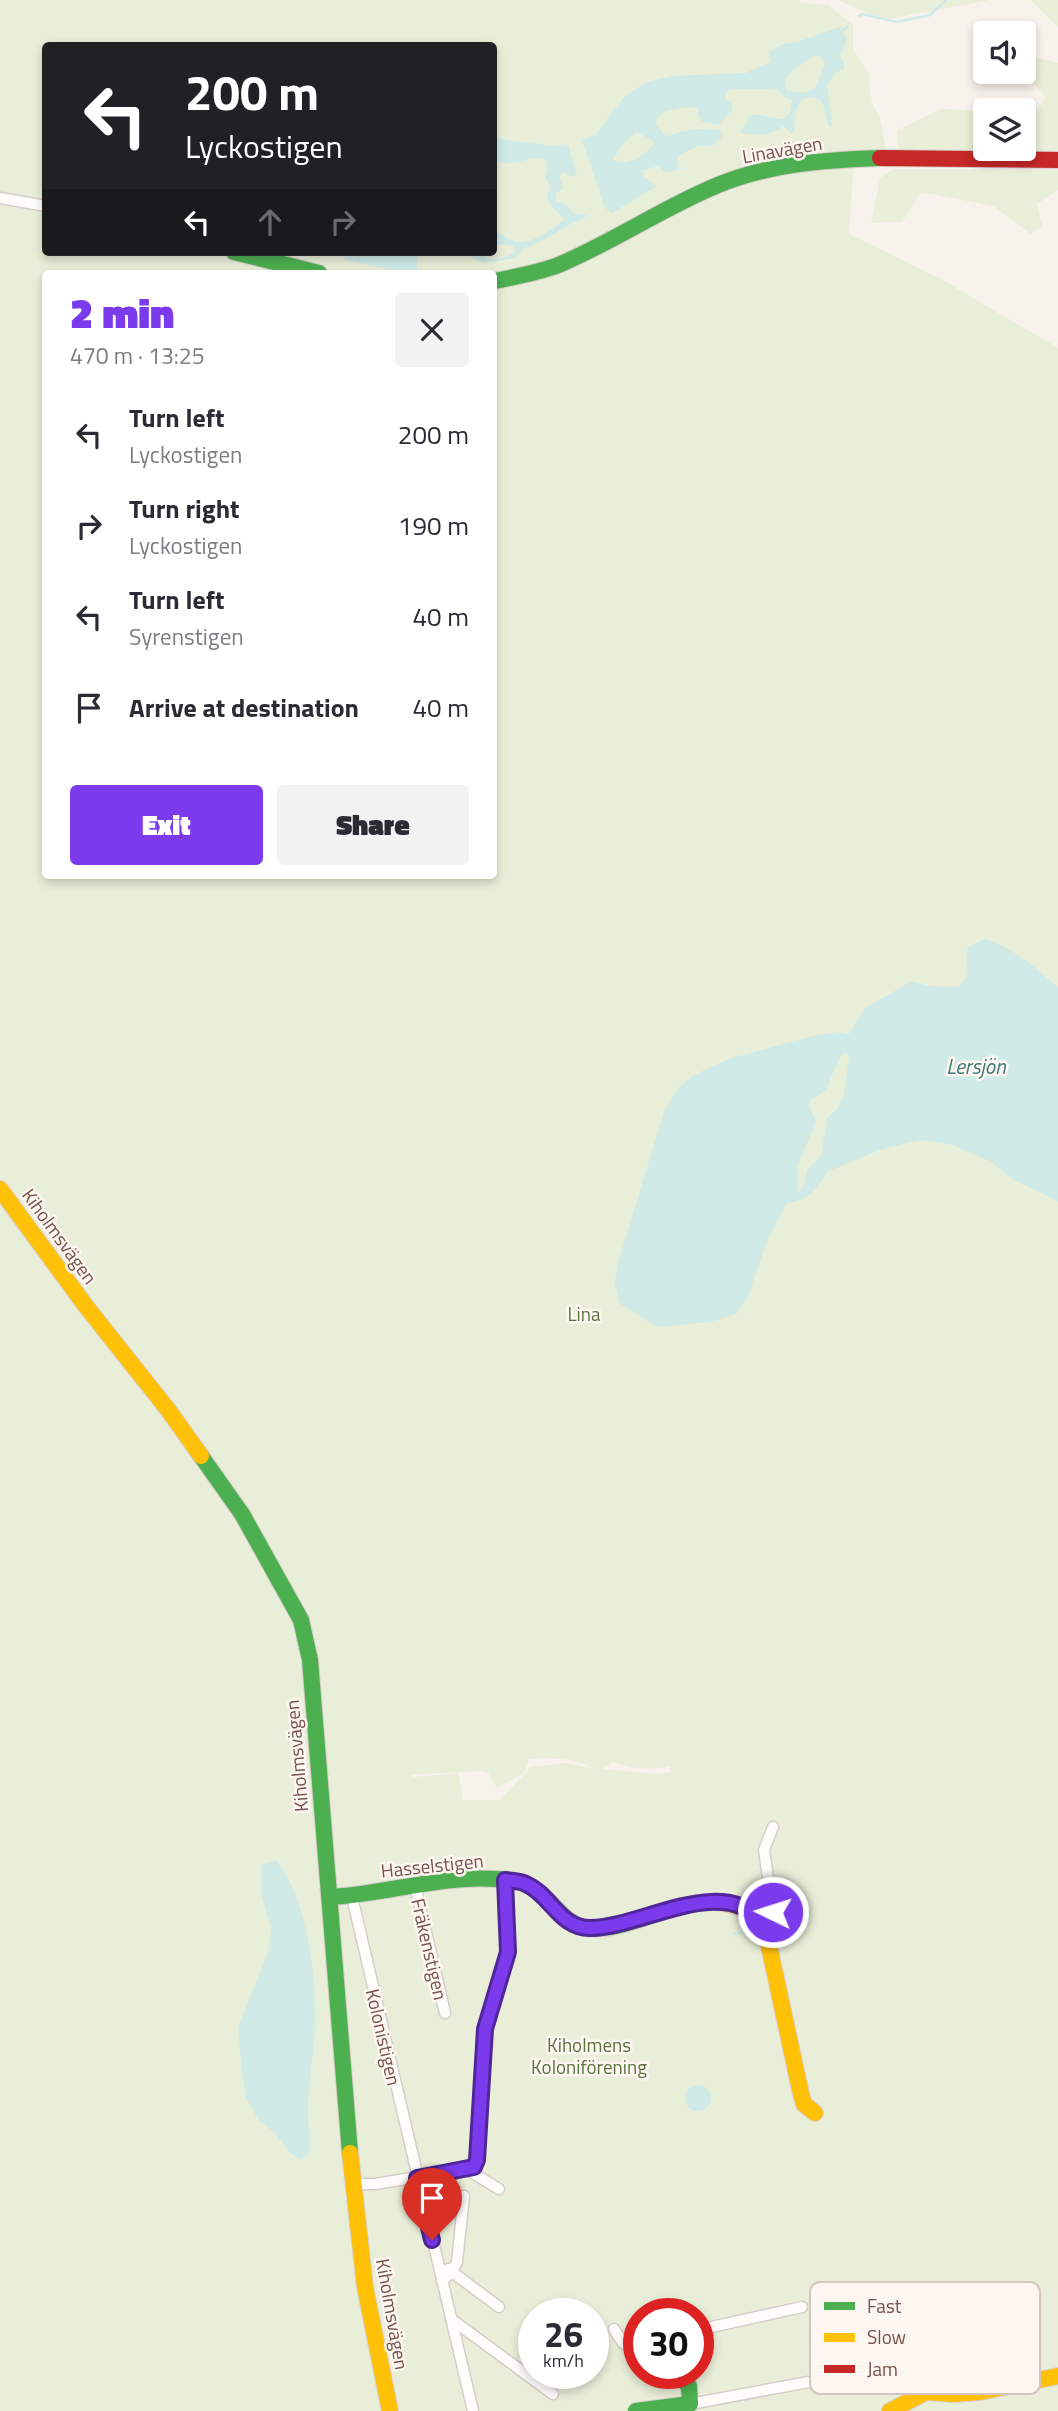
<!DOCTYPE html>
<meta charset="utf-8">
<style>
body{margin:0;font-family:"Titillium Web",sans-serif;background:#f2f2f3;color:#2b2b33;height:100vh;display:flex;flex-direction:column;font-size:26px;white-space:nowrap}
*{box-sizing:border-box;margin:0}
p{font-size:23px;color:#7c7c81}
.icon{flex:none;width:38px;height:38px;fill:none;stroke:currentColor;stroke-width:2;stroke-linecap:round;stroke-linejoin:round}
.map{position:relative;flex:1;overflow:hidden}
.side{position:absolute;left:42px;top:270px;width:455px;height:609px;display:flex;flex-direction:column;background:#fff;border-radius:7px;box-shadow:0 4px 10px #0003}
.side>*{flex:none}
.hud{position:absolute;left:42px;top:42px;width:455px;height:214px;border-radius:7px;box-shadow:0 4px 10px #0003;background:#202124;color:#fff;overflow:hidden}
.buttons{position:absolute;left:973px;top:21px;display:grid;gap:14px}
.buttons a{display:grid;place-items:center;width:63px;height:63px;border-radius:7px;background:#fff;box-shadow:0 4px 10px #0003;font-size:35px}
.speed{position:absolute;left:518px;top:2298px;display:flex;gap:14px;font-size:35px;font-weight:700;text-align:center}
.speed>*{display:grid;place-content:center;width:91px;height:91px;border-radius:50%;background:#fff;box-shadow:0 4px 10px #0003;line-height:1}
.speed small{font-size:18px;font-weight:400}
.speed .limit{border:10px solid #d22;background:#fff;color:#111}
.pin{position:absolute;display:grid;place-items:center;width:60px;height:60px;color:#fff;margin:-72px -30px;border-radius:50% 50% 50% 0;rotate:-45deg;box-shadow:0 0 7px #0007}
.pin .icon{rotate:45deg}
.me{position:absolute;width:77px;margin:-38px;rotate:274deg;stroke-linejoin:round;filter:drop-shadow(0 0 5px #0008)}
.turn{display:flex;align-items:center;gap:24px;height:147px;padding:0 28px;font-size:32px}
.turn .icon{width:91px;height:91px;stroke-width:2.5}
.turn b{display:block;font-size:49px;line-height:60px}
.lanes{display:flex;align-items:center;height:66px;padding:0 28px;background:#0003;justify-content:center;gap:35px;direction:ltr}
.lanes .off{opacity:.35}
.round{display:grid;place-items:center;flex:none;width:74px;height:74px;border-radius:7px;background:#f2f2f3}
.head{display:flex;align-items:center;justify-content:space-between;height:119px;padding:0 28px}
h1{font-size:42px;font-weight:800;line-height:52px;color:#7c3aed}
.primary-button{display:flex;gap:14px;margin-top:auto;padding:14px 28px}
.primary-button a{flex:1;height:80px;border-radius:7px;background:#7c3aed;color:#fff;font-size:28px;font-weight:800;line-height:80px;text-align:center}
.primary-button a+a{background:#f2f2f3;color:#2b2b33}
ul{padding:0;list-style:none}
li{display:flex;align-items:center;gap:21px;height:91px;padding:0 28px}
li div{flex:1}
li b{display:block;font-size:26px}
li em{font-style:normal}
.map>svg:first-child{display:block}
.green{fill:#e9eed8;fill-rule:evenodd}
.water{fill:#cfeae7;fill-rule:evenodd}
.lines{fill:none;stroke-linecap:round;stroke-linejoin:round}
.stream{stroke:#cfeae7;stroke-width:2.5}
.street-casing{stroke:#d6cdca;stroke-width:13}
.fast-casing{stroke:#d9cecb;stroke-width:18}
.slow-casing{stroke:#d9cecb;stroke-width:18}
.jam-casing{stroke:#d9cecb;stroke-width:18}
.street{stroke:#fefdfc;stroke-width:10}
.fast{stroke:#4caf50;stroke-width:16}
.slow{stroke:#ffc107;stroke-width:16}
.jam{stroke:#c62828;stroke-width:16}
.route-casing{stroke:#51269a;stroke-width:18}
.route{stroke:#7c3aed;stroke-width:12}
.labels{text-anchor:middle;dominant-baseline:central;stroke-width:5;stroke-linejoin:round;paint-order:stroke}
.street-label{font-size:19px;fill:#76544d;stroke:#fef6f0}
.park-label{font-size:19px;fill:#5b7542;stroke:#fef6f0}
.water-label{font-size:21px;font-style:italic;fill:#407b79;stroke:#fef6f0}
.key{fill:#fef6f0;stroke:#d5c5bf;stroke-width:2}
.key-label{font-size:19px;fill:#76544d}
</style>
<div class="map">
<svg width="1058" height="2411" viewBox="0 0 1058 2411">
<rect width="100%" height="100%" fill="#f8f2ed"/>
<!-- green -->
<g class="green">
<path d="M0,0H800L801,3L828,5L853,25V49L869,74L870,92L873,106L879,115L888,158L854,160L849,234L941,279L1058,348V2411H395L368,2286L354,2163L343,2165L345,2197L385,2411H0ZM46,46H494V252H46ZM46,273H494V875H46ZM529,1759C549,1758 574,1757 592,1768L565,1763L531,1767L500,1800H463L458,1773L413,1777L410,1775L483,1771L488,1773L497,1788L524,1773ZM613,1762C631,1769 651,1771 670,1766L671,1772L658,1774L602,1769ZM534,2314H593V2373H534ZM639,2314H698V2373H639Z"/>
<path d="M838,0H990L883,20Z"/>
<path d="M1031,0H1058V27Z"/>
<path d="M1027,55L1058,63V152L898,150L897,130L941,109L985,111V149H1024V122L1027,123L1046,98C1037,86 1018,71 1027,55Z"/>
<path d="M893,169H1058V190L1037,204L1042,226L1031,234L993,206L921,192L902,222L871,223L880,178Z"/>
</g>
<!-- water -->
<g class="water">
<path d="M839,27L847,39L840,56L844,62V69L835,73L827,85L832,126L829,127L822,101C796,88 794,114 794,132L791,134L784,126C770,135 755,137 739,132L745,126L749,116C763,112 771,120 784,119L790,112L792,100L785,98L776,88C762,91 737,86 727,91L725,100L732,104V110L718,125L703,122L699,117L697,107L680,108L666,111L657,117L656,124L666,137C683,130 702,127 720,130L722,137L712,146H698L679,155L677,166L680,170L665,172L658,166L643,170L644,177L657,186L612,213L605,208L582,140L596,134L623,98L646,82L672,76L746,73L771,62L769,51L783,44L798,42ZM815,55L822,57L825,64L815,88L804,93L787,91L785,79L792,71ZM637,132L655,142C648,154 625,170 613,159C619,149 627,138 637,132Z"/>
<path d="M494,138L553,146L568,144L577,176H568L565,171L559,175L563,188L555,194L556,201L564,203L573,213L587,215L580,221L572,223L540,242L525,248L515,258L484,263L474,259L470,252H483V255C492,263 505,258 515,252L514,246L503,244L494,246V231C516,243 523,247 546,233C552,229 558,225 564,219C555,208 540,202 551,187L545,178L548,168L546,159C528,154 510,170 494,160Z"/>
<path d="M346,252H415L418,254L417,271L403,272L344,260Z"/>
<path d="M984,939C1013,947 1036,969 1058,987V1201L1012,1179L990,1161L950,1144L920,1140L879,1150L827,1172L815,1190L802,1199L786,1204L767,1241L748,1296L736,1314L710,1322L657,1327L619,1303L615,1283L617,1266L664,1112L678,1088L694,1075L729,1059L812,1036L839,1032L849,1034L865,1008L912,981L928,986L959,987L968,975L966,959L968,947ZM846,1053L849,1056L844,1095L837,1109L827,1118L821,1156L807,1170L804,1184L798,1195L797,1167L816,1122L809,1105L811,1100L827,1089C830,1076 837,1067 841,1055Z"/>
<path d="M277,1860C308,1903 317,1978 315,2031C313,2058 308,2084 308,2111C307,2126 312,2138 309,2154L300,2159L290,2153L275,2133L258,2119L246,2098L242,2069L238,2027L269,1950L271,1928L261,1893V1865Z"/>
<circle cx="698" cy="2098" r="13"/>
</g>
<g class="lines">
<!-- stream -->
<g class="stream">
<path d="M859,16L862,14L897,22L930,15L946,0"/>
<path d="M842,31L848,26"/>
<path d="M772,1928L808,1918"/>
<path d="M733,1934L759,1929"/>
</g>
<defs>
<g id="street">
<path d="M0,198L46,206"/>
<path d="M415,1885L445,2013"/>
<path d="M352,1897L473,2411"/>
<path d="M764,1923L773,1912L764,1850L773,1827"/>
<path d="M466,2169L474,2167L477,2160L485,2029L508,1952L505,1880"/>
<path d="M353,2184H375L466,2169L499,2189"/>
<path d="M448,2269L499,2307"/>
<path d="M442,2281L452,2272L457,2262L464,2196"/>
<path d="M451,2319L553,2394"/>
<path d="M614,2329L623,2343L639,2353"/>
<path d="M698,2330L802,2307"/>
<path d="M690,2404L841,2376"/>
</g>
<g id="fast">
<path d="M234,252L319,273"/>
<path d="M494,281C515,277 536,273 556,266C612,243 662,208 718,185C768,164 825,160 880,158"/>
<path d="M201,1456L242,1514L301,1620L310,1660L350,2153"/>
<path d="M331,1897C386,1894 441,1875 496,1879C508,1880 522,1881 532,1887C553,1899 562,1924 587,1928C614,1932 655,1913 681,1906"/>
<path d="M636,2411L690,2404L689,2386L677,2373"/>
</g>
<g id="slow">
<path d="M0,1189L85,1305L169,1411L201,1456"/>
<path d="M681,1906C714,1899 738,1900 764,1923L801,2094L804,2104L815,2113"/>
<path d="M350,2153L365,2287L390,2411"/>
<path d="M890,2411L926,2392L954,2394L980,2392L1058,2376"/>
</g>
<path id="jam" d="M880,158L1058,160"/>
</defs>
<!-- street casing -->
<use href="#street" class="street-casing"/>
<!-- fast casing -->
<use href="#fast" class="fast-casing"/>
<!-- slow casing -->
<use href="#slow" class="slow-casing"/>
<!-- jam casing -->
<use href="#jam" class="jam-casing"/>
<!-- street -->
<use href="#street" class="street"/>
<!-- fast -->
<use href="#fast" class="fast"/>
<!-- slow -->
<use href="#slow" class="slow"/>
<!-- jam -->
<use href="#jam" class="jam"/>
</g>
<g class="lines">
<defs>
<path id="route" d="M432,2240L417,2178L474,2167L477,2160L485,2029L508,1952L505,1880C512,1881 521,1881 526,1884C551,1895 560,1929 591,1928C643,1927 723,1873 764,1923L773,1912"/>
</defs>
<!-- route casing -->
<use href="#route" class="route-casing"/>
<!-- route -->
<use href="#route" class="route"/>
</g>
<g class="labels">
<!-- street labels -->
<g class="street-label">
<text transform="translate(782 149) rotate(-10)">Linavägen</text>
<text transform="translate(60 1236) rotate(54)">Kiholmsvägen</text>
<text transform="translate(296 1756) rotate(-95)">Kiholmsvägen</text>
<text transform="translate(432 1865) rotate(-6)">Hasselstigen</text>
<text transform="translate(430 1949) rotate(77)">Fräkenstigen</text>
<text transform="translate(384 2037) rotate(77)">Kolonistigen</text>
<text transform="translate(393 2314) rotate(80)">Kiholmsvägen</text>
</g>
<!-- park labels -->
<g class="park-label">
<text x="584" y="1313">Lina</text>
<text x="589" y="2044">Kiholmens<tspan x="589" dy="22">Koloniförening</tspan></text>
</g>
<!-- water labels -->
<g class="water-label">
<text x="976" y="1066">Lersjön</text>
</g>
</g>
<!-- legend -->
<rect x="810" y="2282" width="230" height="112" rx="10" class="key"/>
<rect x="824" y="2302" width="31" height="8" fill="#4caf50"/>
<rect x="824" y="2333" width="31" height="9" fill="#ffc107"/>
<rect x="824" y="2365" width="31" height="8" fill="#c62828"/>
<g class="key-label">
<text x="867" y="2313">Fast</text>
<text x="867" y="2344">Slow</text>
<text x="867" y="2376">Jam</text>
</g>
</svg>
<div class="buttons">
<a><svg class="icon" aria-label="sound" viewBox="0 0 24 24"><path d="M4 9h4l5-4v14l-5-4H4zM17 9q2 3 0 6"/></svg></a>
<a><svg class="icon" aria-label="layers" viewBox="0 0 24 24"><path d="M12 4l9 5-9 5-9-5zM3 14l9 5 9-5"/></svg></a>
</div>
<div class="speed"><div>26<small>km/h</small></div><div class="limit">30</div></div>
<div class="pin" style="left:432px;top:2240px;background:#d93025"><svg class="icon" aria-label="arrive" viewBox="0 0 24 24"><path d="M6 21V4h12l-3 4 3 4H6"/></svg></div>
<svg class="me" style="left:773px;top:1912px" viewBox="-20 -20 40 40"><circle r="17" fill="#7c3aed" stroke="#fff" stroke-width="3"/><path d="M0-11L8 9 0 5-8 9z" fill="#fff"/></svg>
<div class="hud">
<div class="turn"><svg class="icon" aria-label="left" viewBox="0 0 24 24"><path d="M17 20v-9H6M10 6l-5 5 5 5"/></svg><div><b>200 m</b>Lyckostigen</div></div>
<div class="lanes"><svg class="icon" aria-label="left" viewBox="0 0 24 24"><path d="M17 20v-9H6M10 6l-5 5 5 5"/></svg><svg class="icon off" aria-label="ahead" viewBox="0 0 24 24"><path d="M12 20V5M6 11l6-6 6 6"/></svg><svg class="icon off" aria-label="right" viewBox="0 0 24 24"><path d="M7 20v-9h11M14 6l5 5-5 5"/></svg></div>
</div>
<section class="side">
<div class="head"><div><h1>2 min</h1><p>470 m · 13:25</p></div><a class="round"><svg class="icon" aria-label="close" viewBox="0 0 24 24"><path d="M6 6l12 12M18 6L6 18"/></svg></a></div>
<ul>
<li><svg class="icon" aria-label="left" viewBox="0 0 24 24"><path d="M17 20v-9H6M10 6l-5 5 5 5"/></svg><div><b>Turn left</b><p>Lyckostigen</p></div><em>200 m</em></li>
<li><svg class="icon" aria-label="right" viewBox="0 0 24 24"><path d="M7 20v-9h11M14 6l5 5-5 5"/></svg><div><b>Turn right</b><p>Lyckostigen</p></div><em>190 m</em></li>
<li><svg class="icon" aria-label="left" viewBox="0 0 24 24"><path d="M17 20v-9H6M10 6l-5 5 5 5"/></svg><div><b>Turn left</b><p>Syrenstigen</p></div><em>40 m</em></li>
<li><svg class="icon" aria-label="arrive" viewBox="0 0 24 24"><path d="M6 21V4h12l-3 4 3 4H6"/></svg><div><b>Arrive at destination</b></div><em>40 m</em></li>
</ul>
<div class="primary-button"><a>Exit</a><a>Share</a></div>
</section>
</div>
